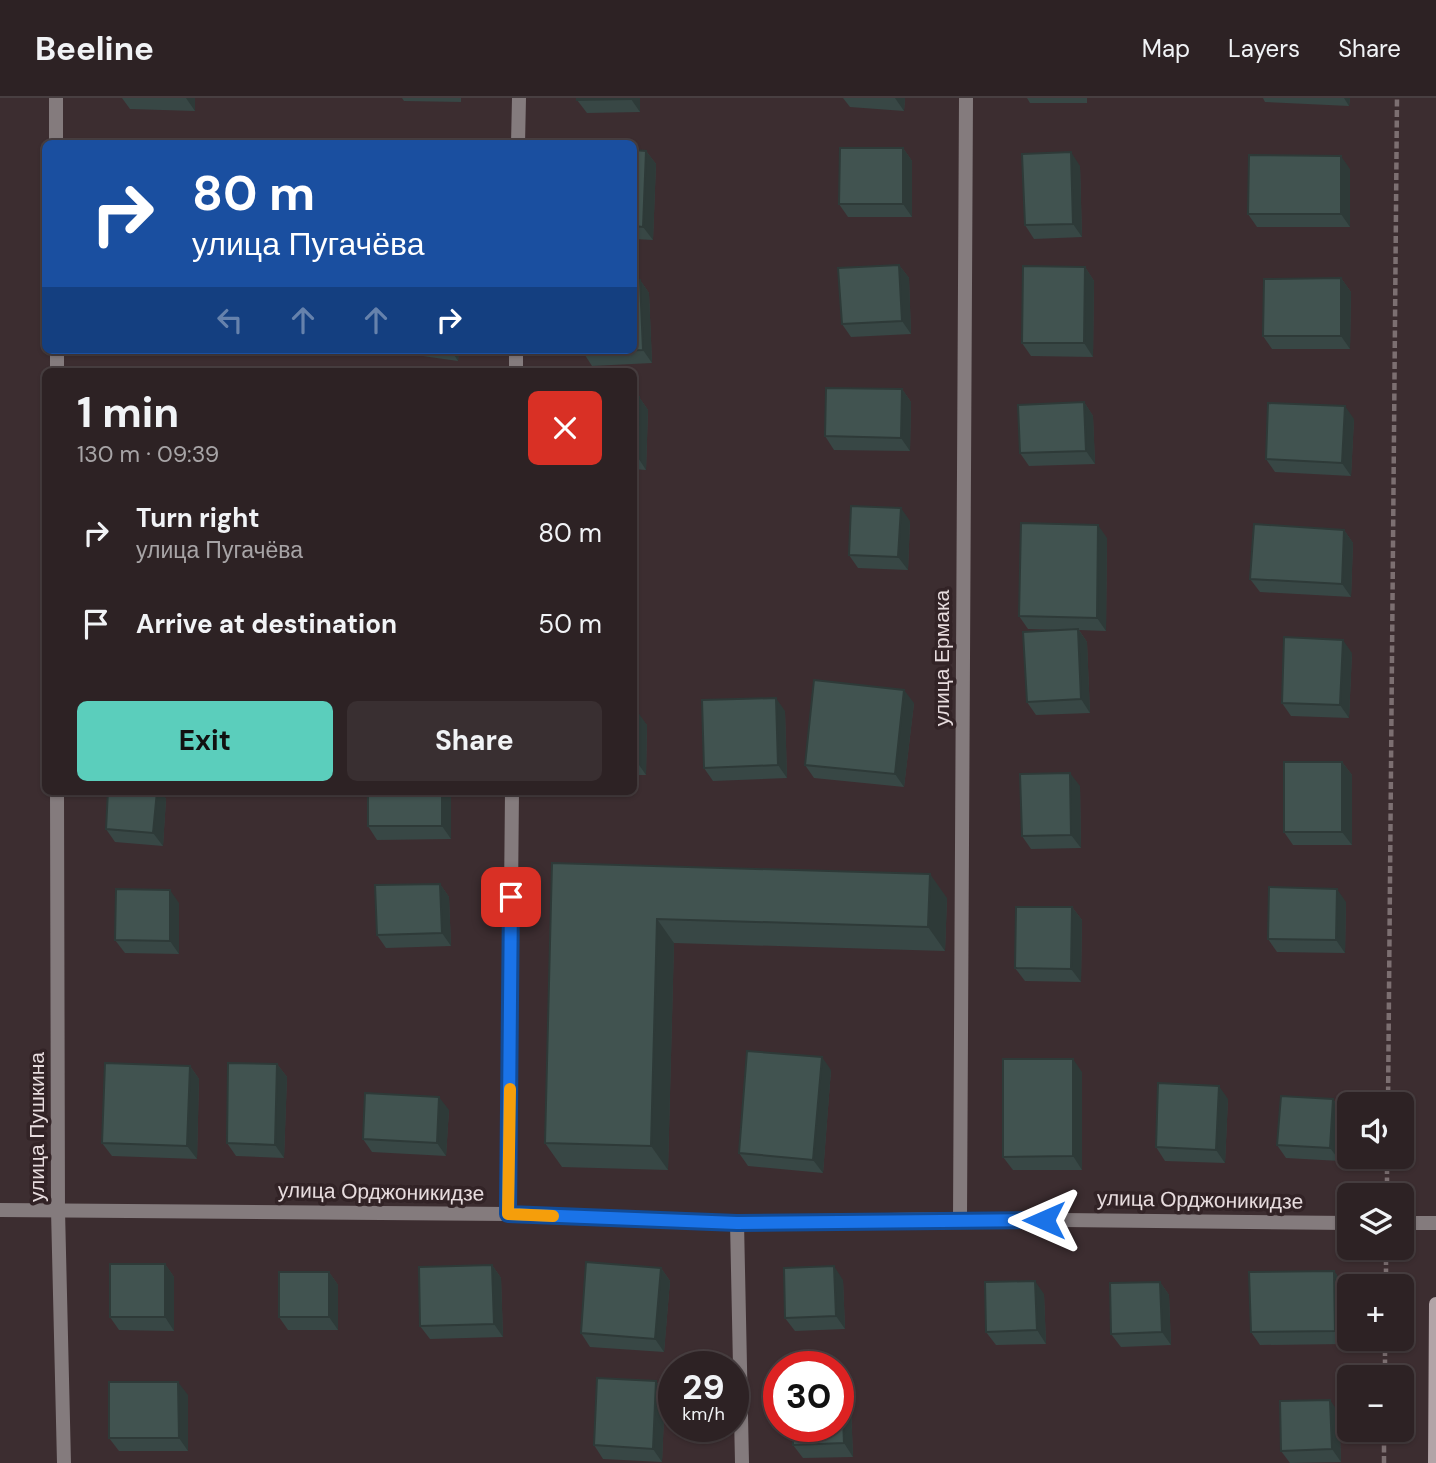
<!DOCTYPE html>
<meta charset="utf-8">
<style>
body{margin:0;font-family:"DM Sans",sans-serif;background:#392f31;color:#f1f3f6;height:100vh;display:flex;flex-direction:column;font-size:26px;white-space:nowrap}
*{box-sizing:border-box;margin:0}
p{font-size:23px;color:#a7a4a6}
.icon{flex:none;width:38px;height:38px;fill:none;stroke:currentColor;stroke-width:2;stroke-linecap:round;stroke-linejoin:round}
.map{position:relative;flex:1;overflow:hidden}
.side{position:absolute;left:42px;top:270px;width:595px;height:427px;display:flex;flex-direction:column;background:#2d2224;border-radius:10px;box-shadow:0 2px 5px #0004,0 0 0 2px #483f41}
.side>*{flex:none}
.guide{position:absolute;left:42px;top:42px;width:595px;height:214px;border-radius:10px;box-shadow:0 2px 5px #0004,0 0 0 2px #483f41;background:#1a4fa0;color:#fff;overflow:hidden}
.fabs{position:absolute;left:1337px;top:994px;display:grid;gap:14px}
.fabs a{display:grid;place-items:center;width:77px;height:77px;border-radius:10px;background:#2d2224;box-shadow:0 2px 5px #0004,0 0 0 2px #483f41;font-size:35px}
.speed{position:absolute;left:658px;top:1253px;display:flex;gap:14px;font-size:35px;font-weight:700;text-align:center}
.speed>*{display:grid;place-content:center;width:91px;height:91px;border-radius:50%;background:#2d2224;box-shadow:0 2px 5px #0004,0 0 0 2px #483f41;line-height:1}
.speed small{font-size:18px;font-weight:400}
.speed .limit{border:10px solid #d22;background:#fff;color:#111}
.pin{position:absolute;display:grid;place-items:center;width:60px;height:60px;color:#fff;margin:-30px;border-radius:14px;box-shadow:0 4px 10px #0006}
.me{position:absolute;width:77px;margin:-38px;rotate:270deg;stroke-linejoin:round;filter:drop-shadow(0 0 5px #0008)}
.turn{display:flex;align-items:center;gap:24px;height:147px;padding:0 35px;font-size:32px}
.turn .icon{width:91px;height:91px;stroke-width:2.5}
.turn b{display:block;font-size:49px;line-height:60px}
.lanes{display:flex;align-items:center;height:66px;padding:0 35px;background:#0003;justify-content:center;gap:35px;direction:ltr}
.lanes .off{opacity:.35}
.round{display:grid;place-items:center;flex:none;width:74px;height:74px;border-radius:10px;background:#392f31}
.summary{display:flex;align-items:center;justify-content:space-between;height:119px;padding:0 35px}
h1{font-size:42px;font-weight:700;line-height:52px}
.button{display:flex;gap:14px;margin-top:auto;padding:14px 35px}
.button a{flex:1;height:80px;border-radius:10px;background:#5bcebc;color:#111;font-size:28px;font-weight:700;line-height:80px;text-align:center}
.button a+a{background:#392f31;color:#f1f3f6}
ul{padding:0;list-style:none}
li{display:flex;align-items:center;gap:21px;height:91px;padding:0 35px}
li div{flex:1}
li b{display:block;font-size:26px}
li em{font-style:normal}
header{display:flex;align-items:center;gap:42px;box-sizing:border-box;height:98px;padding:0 35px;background:#2d2224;border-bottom:2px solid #483f41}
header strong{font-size:33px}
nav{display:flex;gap:38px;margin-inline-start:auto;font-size:24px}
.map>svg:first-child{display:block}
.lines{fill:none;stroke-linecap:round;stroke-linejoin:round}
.path{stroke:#7c6f71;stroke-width:4.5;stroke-dasharray:7 3.5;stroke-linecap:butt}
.street{stroke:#847b7d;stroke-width:14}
.secondary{stroke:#b2a4a7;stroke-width:14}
.wall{fill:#384745}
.shaded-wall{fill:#2e3a38}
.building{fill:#415350;stroke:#2e3a38;stroke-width:2}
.route-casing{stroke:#114b97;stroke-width:18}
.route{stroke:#1a73e8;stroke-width:12}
.slow{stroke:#f59e0b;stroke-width:12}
.labels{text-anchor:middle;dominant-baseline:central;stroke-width:7;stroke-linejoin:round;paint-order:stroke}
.street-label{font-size:21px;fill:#e7dcde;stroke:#322326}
</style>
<header>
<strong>Beeline</strong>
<nav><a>Map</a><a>Layers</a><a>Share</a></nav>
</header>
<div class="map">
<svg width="1436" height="1365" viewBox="0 0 1436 1365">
<rect width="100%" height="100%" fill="#3c2d30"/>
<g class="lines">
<!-- path -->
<g class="path">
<path d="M1388,1006L1397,0"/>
<path d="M1387,1097V1059"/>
<path d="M1386,1188V1150"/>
<path d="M1385,1279V1241"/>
<path d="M1384,1365V1332"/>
</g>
<!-- street -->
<g class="street">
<path d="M56,0V46"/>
<path d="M518,46L519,0"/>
<path d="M57,252V273"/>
<path d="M516,273V252"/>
<path d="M57,693L58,1112L64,1365"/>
<path d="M0,1112L508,1116L737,1124L960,1121L1349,1125"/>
<path d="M508,1116L512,693"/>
<path d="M960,1121L966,0"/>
<path d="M737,1124L742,1365"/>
<path d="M1402,1125H1436"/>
</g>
<!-- secondary -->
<path class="secondary" d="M1435,1365L1436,1206"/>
</g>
<!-- wall -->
<g class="wall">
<path d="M122,0H195V13L130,11Z"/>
<path d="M402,0H461V4L404,3Z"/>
<path d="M640,0V14L587,15L577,2Z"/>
<path d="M843,0H905L904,13L850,9Z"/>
<path d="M1027,0H1087V5H1030Z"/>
<path d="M1263,0H1350L1349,8L1265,4Z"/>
<path d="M903,50L912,63V119H848L839,106Z"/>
<path d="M634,52L646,53L656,66L653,142L634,141Z"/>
<path d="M1080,68L1082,139L1034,141L1025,127Z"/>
<path d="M1350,71V129H1257L1248,116Z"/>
<path d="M899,167L909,180L911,236L851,239L842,226Z"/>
<path d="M1085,169L1094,183L1093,259L1031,258L1022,245Z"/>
<path d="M1341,180L1351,194L1350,251H1272L1263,238Z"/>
<path d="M640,182L649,195L652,265L592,268L583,254Z"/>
<path d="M386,252H459L458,263L387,253Z"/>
<path d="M902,291L911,304L910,353L834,352L825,338Z"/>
<path d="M634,299H639L648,312L646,372L634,371Z"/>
<path d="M1084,304L1093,318L1095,366L1029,368L1020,355Z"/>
<path d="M1354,321L1351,378L1275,374L1266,361Z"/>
<path d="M910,423L908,472L858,470L849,457Z"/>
<path d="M1344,432L1353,445L1351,499L1260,494L1250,481Z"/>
<path d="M1107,440L1106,533L1079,532L1087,544L1090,615L1036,617L1027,604L1057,532L1028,531L1019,518Z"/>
<path d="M1352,555L1349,620L1291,618L1282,605Z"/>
<path d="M914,605L904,689L814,680L805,667Z"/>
<path d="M634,613L647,627L646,677H634Z"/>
<path d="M785,613L787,680L713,683L704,670Z"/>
<path d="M1342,664L1352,677V747H1293L1284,734Z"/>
<path d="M1080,688L1081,750L1031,751L1022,738Z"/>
<path d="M108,693H161L166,701L163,748L115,744L106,731Z"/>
<path d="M451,693V741L377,742L368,728Z"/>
<path d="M552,765L947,800L945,853L674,845L668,1072L562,1069L545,1045Z"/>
<path d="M440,786L449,799L451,848L386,850L377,837Z"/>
<path d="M1346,804L1345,855L1277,854L1268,841Z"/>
<path d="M179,805V856L125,855L115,842Z"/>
<path d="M1072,809L1082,822L1081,884L1025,883L1015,870Z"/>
<path d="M277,966L287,979L284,1060L236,1058L227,1045Z"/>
<path d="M190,968L199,981L197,1061L112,1058L102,1045Z"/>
<path d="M831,972L823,1075L748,1068L739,1055Z"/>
<path d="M1082,974V1072H1013L1003,1059Z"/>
<path d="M1228,1001L1225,1065L1165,1063L1156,1049Z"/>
<path d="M1333,1001L1343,1015L1340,1063L1286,1060L1277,1047Z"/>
<path d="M449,1012L446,1058L372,1054L363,1041Z"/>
<path d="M165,1166L174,1179V1233L119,1232L110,1219Z"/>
<path d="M492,1167L501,1180L503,1239L430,1241L420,1228Z"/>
<path d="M661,1170L670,1183L664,1254L590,1249L581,1235Z"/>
<path d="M1334,1173L1343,1186L1344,1246L1260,1247L1251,1234Z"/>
<path d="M329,1174L338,1187V1232H288L279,1219Z"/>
<path d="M843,1182L845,1231L795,1233L785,1220Z"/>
<path d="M1160,1184L1169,1197L1171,1247L1121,1249L1111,1236Z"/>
<path d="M1044,1196L1046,1246L996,1247L986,1234Z"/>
<path d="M656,1283L665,1296L662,1364L603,1361L594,1347Z"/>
<path d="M188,1297V1353H119L109,1340Z"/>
<path d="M851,1309L853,1359L803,1360L793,1347Z"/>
<path d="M1339,1315L1341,1364L1290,1365L1281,1353Z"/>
</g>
<!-- shaded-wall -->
<g class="shaded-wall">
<path d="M186,0H195V13Z"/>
<path d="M631,0H640V14L631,1Z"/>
<path d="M895,0H905L904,13Z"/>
<path d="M1344,0H1350L1349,8Z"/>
<path d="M903,50L912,63V119L903,106Z"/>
<path d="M646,53L656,66L653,142L643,129Z"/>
<path d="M1071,54L1080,68L1082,139L1073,126Z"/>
<path d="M1341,58L1350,71V129L1341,116Z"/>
<path d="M899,167L909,180L911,236L902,223Z"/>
<path d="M1085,169L1094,183L1093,259L1084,245Z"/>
<path d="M1341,180L1351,194L1350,251L1341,238Z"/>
<path d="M640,182L649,195L652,265L643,252Z"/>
<path d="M451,252H459L458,263Z"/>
<path d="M902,291L911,304L910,353L901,340Z"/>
<path d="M639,299L648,312L646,372L637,358Z"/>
<path d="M1084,304L1093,318L1095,366L1086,353Z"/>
<path d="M1345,308L1354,321L1351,378L1342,365Z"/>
<path d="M901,410L910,423L908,472L898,459Z"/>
<path d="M634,426L636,430L634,494Z"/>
<path d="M1098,427L1107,440L1106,533L1097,520Z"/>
<path d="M1344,432L1353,445L1351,499L1342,486Z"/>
<path d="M1078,531L1087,544L1090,615L1081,601Z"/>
<path d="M1343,542L1352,555L1349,620L1340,607Z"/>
<path d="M904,592L914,605L904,689L895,676Z"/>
<path d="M776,600L785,613L787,680L778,667Z"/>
<path d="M637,613L647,627L646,677L637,664Z"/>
<path d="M1342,664L1352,677V747L1342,734Z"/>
<path d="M1070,675L1080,688L1081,750L1071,737Z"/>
<path d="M157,693H161L166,701L163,748L153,735Z"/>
<path d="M442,693H451V741L442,728Z"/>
<path d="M930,776L947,800L945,853L928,829Z"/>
<path d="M440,786L449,799L451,848L442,835Z"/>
<path d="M1337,791L1346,804L1345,855L1336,842Z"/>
<path d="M170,792L179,805V856L170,843Z"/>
<path d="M1072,809L1082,822L1081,884L1071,871Z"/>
<path d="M657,821L674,845L668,1072L651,1048Z"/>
<path d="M822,959L831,972L823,1075L813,1062Z"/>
<path d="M1073,961L1082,974V1072L1073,1058Z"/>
<path d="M277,966L287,979L284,1060L275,1047Z"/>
<path d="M190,968L199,981L197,1061L187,1048Z"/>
<path d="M1219,988L1228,1001L1225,1065L1216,1052Z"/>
<path d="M439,999L449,1012L446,1058L437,1045Z"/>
<path d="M1333,1001L1343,1015L1340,1063L1330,1050Z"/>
<path d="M165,1166L174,1179V1233L165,1219Z"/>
<path d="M492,1167L501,1180L503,1239L494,1226Z"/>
<path d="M834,1168L843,1182L845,1231L836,1218Z"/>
<path d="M661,1170L670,1183L664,1254L655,1241Z"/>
<path d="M1334,1173L1343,1186L1344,1246L1335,1233Z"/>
<path d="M329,1174L338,1187V1232L329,1219Z"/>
<path d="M1035,1183L1044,1196L1046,1246L1037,1232Z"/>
<path d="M1160,1184L1169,1197L1171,1247L1162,1234Z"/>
<path d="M656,1283L665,1296L662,1364L653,1351Z"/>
<path d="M178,1284L188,1297V1353L179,1340Z"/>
<path d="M842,1296L851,1309L853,1359L844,1345Z"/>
<path d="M1330,1302L1339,1315L1341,1364L1332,1351Z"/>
</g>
<!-- building -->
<g class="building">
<path d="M577,0H631V1L577,2Z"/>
<path d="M840,50H903V106H839Z"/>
<path d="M634,52L646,53L643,129L634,128Z"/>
<path d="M1071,54L1073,126L1025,127L1022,56Z"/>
<path d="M1249,57L1341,58V116H1248Z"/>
<path d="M899,167L902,223L842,226L838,170Z"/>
<path d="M1023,168L1085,169L1084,245H1022Z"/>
<path d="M1341,180V238H1263L1264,181Z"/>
<path d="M634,182H640L643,252L583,254V252H634Z"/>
<path d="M826,290L902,291L901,340L825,338Z"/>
<path d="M634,299H639L637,358H634Z"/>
<path d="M1084,304L1086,353L1020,355L1018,307Z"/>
<path d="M1268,305L1345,308L1342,365L1266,361Z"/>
<path d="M851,408L901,410L898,459L849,457Z"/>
<path d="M1021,425L1098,427L1097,520L1019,518Z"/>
<path d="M1254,426L1344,432L1342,486L1250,481Z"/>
<path d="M1078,531L1081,601L1027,604L1023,534Z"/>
<path d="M1284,539L1343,542L1340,607L1282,605Z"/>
<path d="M814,582L904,592L895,676L805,667Z"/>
<path d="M776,600L778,667L704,670L702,602Z"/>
<rect x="634" y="613" width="3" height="51"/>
<rect x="1284" y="664" width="58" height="70"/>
<path d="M1070,675L1071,737L1022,738L1020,676Z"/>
<path d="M108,693H157L153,735L106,731Z"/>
<rect x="368" y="693" width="74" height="35"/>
<path d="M552,765L930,776L928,829L657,821L651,1048L545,1045Z"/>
<path d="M440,786L442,835L377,837L375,787Z"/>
<path d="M1269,789L1337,791L1336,842L1268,841Z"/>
<path d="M116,791L170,792V843L115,842Z"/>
<path d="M1016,809H1072L1071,871L1015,870Z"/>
<path d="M747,953L822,959L813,1062L739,1055Z"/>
<path d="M1003,961H1073V1058L1003,1059Z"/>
<path d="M105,965L190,968L187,1048L102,1045Z"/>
<path d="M228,965L277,966L275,1047L227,1045Z"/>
<path d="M1158,985L1219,988L1216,1052L1156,1049Z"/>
<path d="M365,995L439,999L437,1045L363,1041Z"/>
<path d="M1281,998L1333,1001L1330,1050L1277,1047Z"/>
<path d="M586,1164L661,1170L655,1241L581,1235Z"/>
<rect x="110" y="1166" width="55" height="53"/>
<path d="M492,1167L494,1226L420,1228L419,1169Z"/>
<path d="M834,1168L836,1218L785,1220L784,1170Z"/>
<path d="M1334,1173L1335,1233L1251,1234L1249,1174Z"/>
<rect x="279" y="1174" width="50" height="45"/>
<path d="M1035,1183L1037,1232L986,1234L985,1184Z"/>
<path d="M1160,1184L1162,1234L1111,1236L1110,1185Z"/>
<path d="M597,1280L656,1283L653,1351L594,1347Z"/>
<path d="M109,1284H178L179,1340H109Z"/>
<path d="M838,1296H842L844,1345L793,1347V1328H838Z"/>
<path d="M1330,1302L1332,1351L1281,1353L1280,1303Z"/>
</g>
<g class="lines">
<defs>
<path id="route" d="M511,799L508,1116L737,1125L1044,1122"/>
</defs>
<!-- route casing -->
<use href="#route" class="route-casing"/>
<!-- route -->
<use href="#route" class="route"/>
<!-- slow -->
<path class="slow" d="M510,991L508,1116L553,1118"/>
</g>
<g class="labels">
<!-- street labels -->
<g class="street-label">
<text transform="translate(942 560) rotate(-90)">улица Ермака</text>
<text transform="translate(37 1029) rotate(-90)">улица Пушкина</text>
<text transform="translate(381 1094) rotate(1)">улица Орджоникидзе</text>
<text transform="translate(1200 1102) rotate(1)">улица Орджоникидзе</text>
</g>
</g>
</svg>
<div class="fabs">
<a><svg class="icon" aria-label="sound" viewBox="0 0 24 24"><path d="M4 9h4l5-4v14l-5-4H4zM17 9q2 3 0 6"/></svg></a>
<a><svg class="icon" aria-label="layers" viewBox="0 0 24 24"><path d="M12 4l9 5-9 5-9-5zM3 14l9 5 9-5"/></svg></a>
<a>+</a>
<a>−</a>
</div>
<div class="speed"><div>29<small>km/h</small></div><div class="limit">30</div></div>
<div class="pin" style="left:511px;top:799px;background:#d93025"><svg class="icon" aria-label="arrive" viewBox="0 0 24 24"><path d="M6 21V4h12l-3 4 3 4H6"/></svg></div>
<svg class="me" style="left:1044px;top:1122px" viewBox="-20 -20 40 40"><path d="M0-17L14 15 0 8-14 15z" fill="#1a73e8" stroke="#fff" stroke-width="4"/></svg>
<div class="guide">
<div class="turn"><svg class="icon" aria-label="right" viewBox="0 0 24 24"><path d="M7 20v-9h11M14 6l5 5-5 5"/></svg><div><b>80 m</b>улица Пугачёва</div></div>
<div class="lanes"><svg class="icon off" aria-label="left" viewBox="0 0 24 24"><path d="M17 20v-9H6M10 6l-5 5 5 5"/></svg><svg class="icon off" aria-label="ahead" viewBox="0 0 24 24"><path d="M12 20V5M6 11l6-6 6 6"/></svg><svg class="icon off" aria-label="ahead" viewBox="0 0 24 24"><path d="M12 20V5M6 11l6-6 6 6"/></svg><svg class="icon" aria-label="right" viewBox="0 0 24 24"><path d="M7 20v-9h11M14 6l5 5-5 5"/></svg></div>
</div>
<section class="side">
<div class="summary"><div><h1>1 min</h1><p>130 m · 09:39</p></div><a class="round" style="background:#d93025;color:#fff"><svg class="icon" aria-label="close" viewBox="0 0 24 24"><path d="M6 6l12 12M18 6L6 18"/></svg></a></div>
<ul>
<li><svg class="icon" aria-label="right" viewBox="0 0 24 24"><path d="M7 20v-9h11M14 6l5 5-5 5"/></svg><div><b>Turn right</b><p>улица Пугачёва</p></div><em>80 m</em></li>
<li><svg class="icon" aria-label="arrive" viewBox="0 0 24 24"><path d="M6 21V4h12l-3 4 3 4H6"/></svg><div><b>Arrive at destination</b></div><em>50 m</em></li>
</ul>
<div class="button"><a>Exit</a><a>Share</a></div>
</section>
</div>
